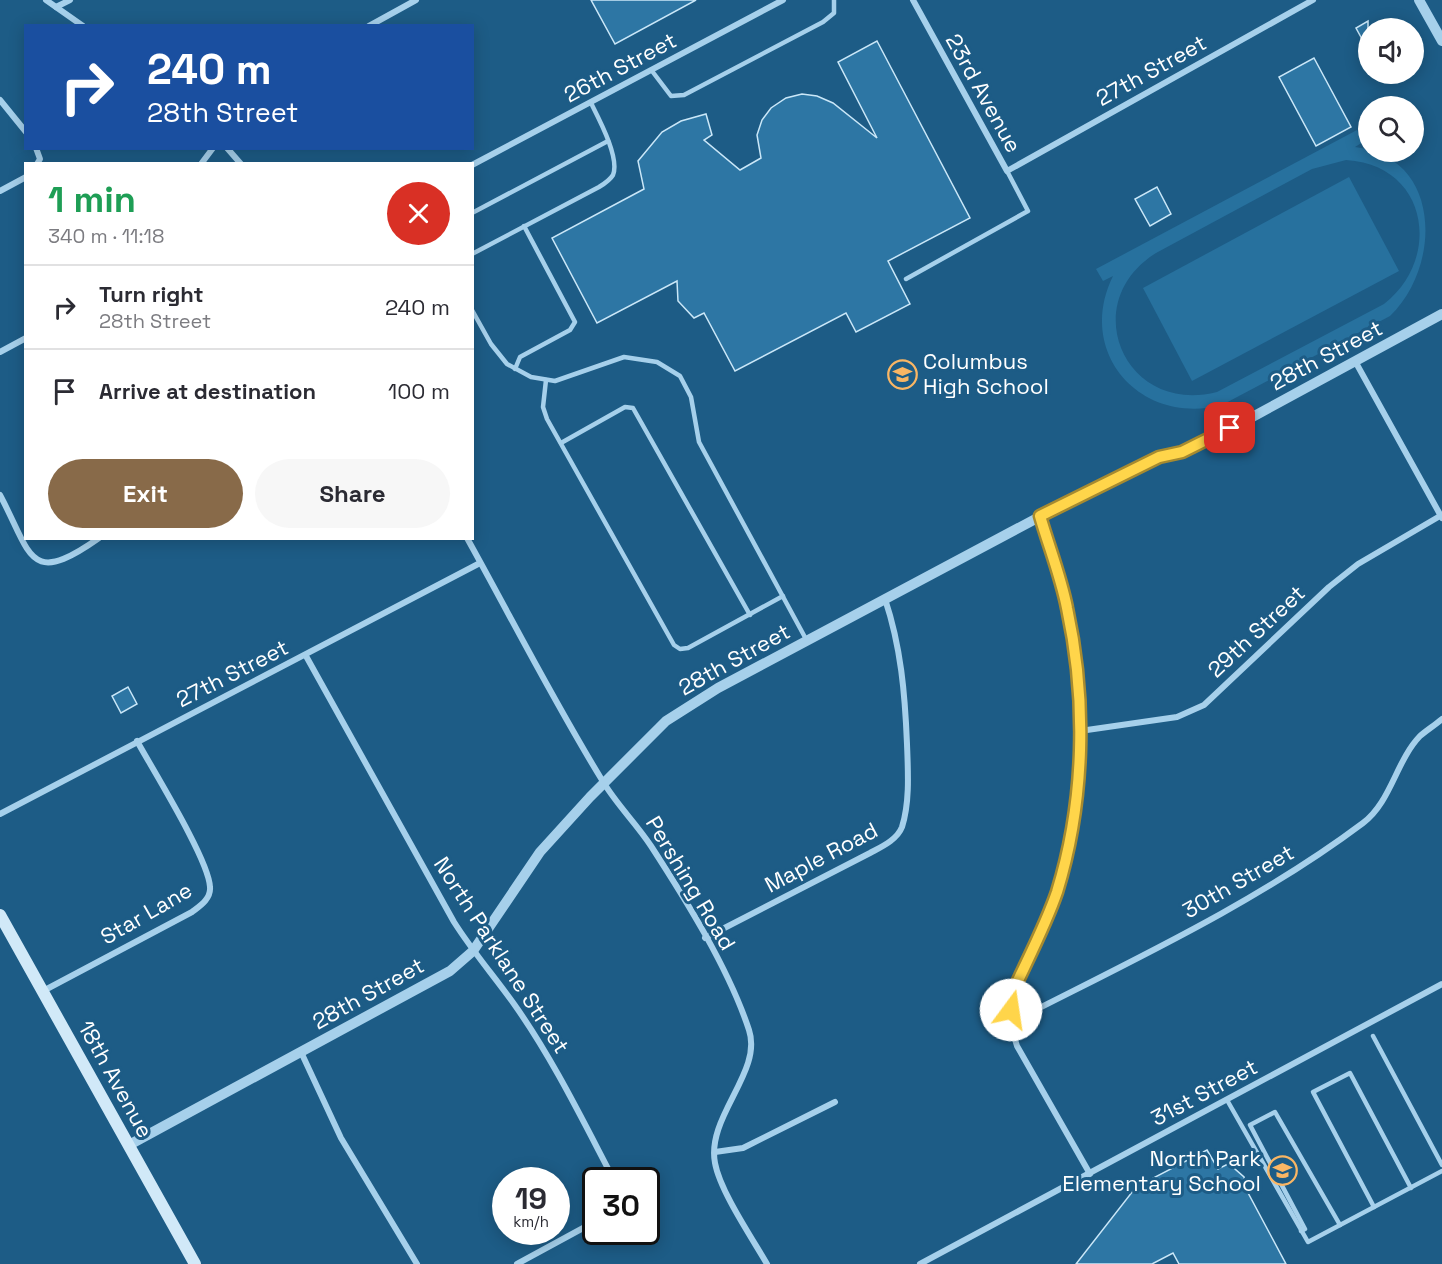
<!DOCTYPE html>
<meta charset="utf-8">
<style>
body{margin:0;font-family:"Space Grotesk",sans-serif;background:#f7f7f7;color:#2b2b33;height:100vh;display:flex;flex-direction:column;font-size:22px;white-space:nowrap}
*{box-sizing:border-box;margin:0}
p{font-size:20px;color:#7c7c81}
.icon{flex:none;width:33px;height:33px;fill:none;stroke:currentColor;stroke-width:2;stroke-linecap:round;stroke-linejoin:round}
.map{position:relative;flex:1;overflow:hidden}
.drawer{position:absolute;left:24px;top:162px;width:450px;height:378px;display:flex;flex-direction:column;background:#fff;border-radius:0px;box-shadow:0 3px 15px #0003}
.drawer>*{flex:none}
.guide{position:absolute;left:24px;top:24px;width:450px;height:126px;border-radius:0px;box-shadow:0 3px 15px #0003;background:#1a4fa0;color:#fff;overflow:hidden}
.fabs{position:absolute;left:1358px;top:18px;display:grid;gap:12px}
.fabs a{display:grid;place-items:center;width:66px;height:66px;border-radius:50%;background:#fff;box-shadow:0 3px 15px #0003;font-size:30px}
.speed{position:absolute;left:492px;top:1167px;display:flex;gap:12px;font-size:30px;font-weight:700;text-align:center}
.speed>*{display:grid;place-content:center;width:78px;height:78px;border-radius:50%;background:#fff;box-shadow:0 3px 15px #0003;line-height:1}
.speed small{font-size:15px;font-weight:400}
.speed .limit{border:3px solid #111;border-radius:9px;background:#fff;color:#111}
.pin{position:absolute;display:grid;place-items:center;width:51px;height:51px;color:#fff;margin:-26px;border-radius:12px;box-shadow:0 3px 9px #0006}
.me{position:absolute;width:66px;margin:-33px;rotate:14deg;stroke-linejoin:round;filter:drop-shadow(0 0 4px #0008)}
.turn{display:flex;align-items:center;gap:21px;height:126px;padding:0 24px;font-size:27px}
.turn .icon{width:78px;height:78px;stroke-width:2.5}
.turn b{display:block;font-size:42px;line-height:51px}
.round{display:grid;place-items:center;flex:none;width:63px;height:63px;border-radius:32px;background:#f7f7f7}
.headline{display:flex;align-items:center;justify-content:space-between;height:102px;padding:0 24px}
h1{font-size:36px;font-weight:600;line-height:45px;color:#1e9e55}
.primary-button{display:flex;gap:12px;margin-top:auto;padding:12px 24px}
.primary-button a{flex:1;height:69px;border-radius:36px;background:#886a49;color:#fff;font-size:24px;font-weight:600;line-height:69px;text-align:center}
.primary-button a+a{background:#f7f7f7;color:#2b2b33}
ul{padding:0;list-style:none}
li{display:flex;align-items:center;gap:18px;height:84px;padding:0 24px;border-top:2px solid #e1e1e2}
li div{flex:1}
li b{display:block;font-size:22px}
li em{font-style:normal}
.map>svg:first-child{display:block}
.green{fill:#27719e;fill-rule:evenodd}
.building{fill:#2d76a4;stroke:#cae7f8;stroke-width:1.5}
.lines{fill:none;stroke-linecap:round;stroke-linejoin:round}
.service{stroke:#a6d0eb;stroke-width:4.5}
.minor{stroke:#a6d0eb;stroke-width:6}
.tertiary{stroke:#a6d0eb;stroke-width:10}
.secondary{stroke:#d1e9f8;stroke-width:12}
.route-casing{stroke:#a68a30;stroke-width:15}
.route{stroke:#ffd54a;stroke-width:10}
.labels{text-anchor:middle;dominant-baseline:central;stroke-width:6;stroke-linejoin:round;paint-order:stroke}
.street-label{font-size:22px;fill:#fff;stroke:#1d5c86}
.poi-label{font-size:22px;fill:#fff;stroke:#1d5c86;text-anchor:start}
</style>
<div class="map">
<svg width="1442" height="1264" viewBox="0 0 1442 1264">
<rect width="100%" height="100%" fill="#1d5c86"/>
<!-- green -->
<g class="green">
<path d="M1357,130L1363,142L1355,147C1442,157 1442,266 1390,316L1222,405C1141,426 1075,353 1113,276L1103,281L1096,269ZM1346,160C1429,165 1442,259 1384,304L1217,392C1125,416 1076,303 1156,253L1312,169Z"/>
<path d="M1349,177L1399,271L1192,381L1143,288Z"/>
</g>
<!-- building -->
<g class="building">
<path d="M591,0H696L615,44Z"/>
<path d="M1368,21V50L1356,28Z"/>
<path d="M877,41L970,218L888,261L910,304L856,332L846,313L735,371L704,313L694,318L678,301L677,281L597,323L552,238L644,189L638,161L662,132L681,121L706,114L712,135L704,140L740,170L761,158L757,135L762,120L771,108L786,98L802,94L817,96L833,103L877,138L838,62Z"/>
<path d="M1314,58L1351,127L1316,146L1279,77Z"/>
<path d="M1157,187L1171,214L1150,226L1135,199Z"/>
<path d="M128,687L137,704L121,713L112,696Z"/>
<path d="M1207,1150L1218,1169L1232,1162L1235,1169L1244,1177L1246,1189L1286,1264H1179L1173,1253L1152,1264H1076L1136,1187Z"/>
</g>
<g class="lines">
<!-- service -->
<g class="service">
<path d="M652,71L671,96L684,95L823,22L834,13V0"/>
<path d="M472,213L608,141"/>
<path d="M472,254L599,187C604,184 610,180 613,175C620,158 599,119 591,103"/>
<path d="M906,279L1028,211L1007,171"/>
<path d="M472,310L491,344L507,364L531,377L555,381L624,357L657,362L680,376L691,397L699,442L807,641"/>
<path d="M515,369L520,357L570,330L575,322L524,226"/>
<path d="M546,380L543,407L547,419L674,645L680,649L688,648L783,596"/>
<path d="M561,443L625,407L633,408L750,615"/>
<path d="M1373,1036L1442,1165"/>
<path d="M1227,1100L1308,1242L1442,1171"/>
<path d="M1374,1207L1313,1092L1350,1073L1411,1188"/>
<path d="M1301,1231L1305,1229L1250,1125L1275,1112L1340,1225"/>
</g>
<!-- minor -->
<g class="minor">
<path d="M46,0L83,26"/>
<path d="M913,0L1007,171L1313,0"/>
<path d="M56,7L70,0"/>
<path d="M369,26L416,0"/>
<path d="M0,100L26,132"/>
<path d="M36,148L40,159L37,164"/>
<path d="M227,148L241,164"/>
<path d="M201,164L213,148"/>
<path d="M472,165L783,0"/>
<path d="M0,191L26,177"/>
<path d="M0,352L26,338"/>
<path d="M1355,361L1442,518"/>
<path d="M0,495C32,555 28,588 99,538"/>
<path d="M1040,516L1067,606L1078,669L1080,754L1073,822L1056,892L1011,996L1010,1023L1017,1046L1090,1174"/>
<path d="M467,538C512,619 554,702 602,780C616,804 636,823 651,846C686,900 729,969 749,1030C763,1072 706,1117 715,1163C720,1191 752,1238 767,1264"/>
<path d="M306,656L454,922C473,952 494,976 514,1004C553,1059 583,1121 614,1180"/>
<path d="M1080,731L1177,717L1204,705L1329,587L1358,564L1440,516"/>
<path d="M0,814L480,563"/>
<path d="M705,938L870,853C881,847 897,840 902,827C910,802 908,771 907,744C905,694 901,647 885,599"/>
<path d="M43,991L192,912C200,906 211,899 210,887C209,860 153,770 137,741"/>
<path d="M1010,1023C1129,962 1255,904 1363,823C1391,802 1396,761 1420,736C1427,730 1435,725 1442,719"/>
<path d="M301,1052L341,1138L417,1264"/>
<path d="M715,1152L743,1148L835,1102"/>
<path d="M517,1264L596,1221"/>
<path d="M920,1264L1442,984"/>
</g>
<!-- tertiary -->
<g class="tertiary">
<path d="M1419,0L1442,41"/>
<path d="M129,1145L450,971L473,951L540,852L590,797L666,721L718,688L1088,491L1159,457L1182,451L1210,440L1442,314"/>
</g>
<!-- secondary -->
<path class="secondary" d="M0,915L195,1264"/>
</g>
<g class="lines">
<defs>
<path id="route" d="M1011,1010V996C1026,962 1045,927 1057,892C1085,801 1087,700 1067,608C1061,577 1049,547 1040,516L1159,457L1182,452L1230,428"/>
</defs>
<!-- route casing -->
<use href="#route" class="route-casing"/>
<!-- route -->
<use href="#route" class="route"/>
</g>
<!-- icons -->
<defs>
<symbol id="school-ring" viewBox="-11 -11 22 22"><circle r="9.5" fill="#1d5c86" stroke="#fab664" stroke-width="1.5"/><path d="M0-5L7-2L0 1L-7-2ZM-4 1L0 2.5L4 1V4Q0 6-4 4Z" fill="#fab664"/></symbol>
</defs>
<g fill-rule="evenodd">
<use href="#school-ring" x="886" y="358" width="33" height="33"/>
<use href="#school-ring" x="1266" y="1154" width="33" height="33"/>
</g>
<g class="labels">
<!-- street labels -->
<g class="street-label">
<text transform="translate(620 67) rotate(-28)">26th Street</text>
<text transform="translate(1151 70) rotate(-29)">27th Street</text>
<text transform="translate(984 93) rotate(61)">23rd Avenue</text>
<text transform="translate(1326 355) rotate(-28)">28th Street</text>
<text transform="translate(1256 631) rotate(-43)">29th Street</text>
<text transform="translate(734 659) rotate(-29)">28th Street</text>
<text transform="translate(232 673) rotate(-27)">27th Street</text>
<text transform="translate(821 857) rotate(-28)">Maple Road</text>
<text transform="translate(1238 881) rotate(-30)">30th Street</text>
<text transform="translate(691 883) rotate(59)">Pershing Road</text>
<text transform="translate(146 913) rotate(-30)">Star Lane</text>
<text transform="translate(502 955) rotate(57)">North Parklane Street</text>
<text transform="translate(368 993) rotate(-29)">28th Street</text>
<text transform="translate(116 1079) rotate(61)">18th Avenue</text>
<text transform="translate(1204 1092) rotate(-28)">31st Street</text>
</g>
<!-- poi labels -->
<g class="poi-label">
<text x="923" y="361">Columbus<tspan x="923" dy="25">High School</tspan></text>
<text x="1261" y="1158" text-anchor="end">North Park<tspan x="1261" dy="25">Elementary School</tspan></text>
</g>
</g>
</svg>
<div class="fabs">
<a><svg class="icon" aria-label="sound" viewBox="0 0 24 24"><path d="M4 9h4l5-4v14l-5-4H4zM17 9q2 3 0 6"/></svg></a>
<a><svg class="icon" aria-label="search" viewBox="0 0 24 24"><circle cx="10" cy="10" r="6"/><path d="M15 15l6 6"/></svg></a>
</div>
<div class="speed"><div>19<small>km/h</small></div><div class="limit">30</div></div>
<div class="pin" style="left:1230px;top:428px;background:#d93025"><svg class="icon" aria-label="arrive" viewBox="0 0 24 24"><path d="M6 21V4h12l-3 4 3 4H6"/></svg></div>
<svg class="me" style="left:1011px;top:1010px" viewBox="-20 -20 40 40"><circle r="19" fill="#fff"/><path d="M0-13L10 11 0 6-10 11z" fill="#ffd54a"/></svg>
<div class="guide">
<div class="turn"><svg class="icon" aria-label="right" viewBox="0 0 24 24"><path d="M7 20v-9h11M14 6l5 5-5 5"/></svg><div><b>240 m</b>28th Street</div></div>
</div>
<section class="drawer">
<div class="headline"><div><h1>1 min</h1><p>340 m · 11:18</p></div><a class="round" style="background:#d93025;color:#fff"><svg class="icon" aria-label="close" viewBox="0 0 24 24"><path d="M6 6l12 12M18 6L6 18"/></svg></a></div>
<ul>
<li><svg class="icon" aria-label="right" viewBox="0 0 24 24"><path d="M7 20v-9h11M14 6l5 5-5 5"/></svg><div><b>Turn right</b><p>28th Street</p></div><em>240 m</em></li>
<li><svg class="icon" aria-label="arrive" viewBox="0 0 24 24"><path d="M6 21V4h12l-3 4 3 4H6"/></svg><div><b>Arrive at destination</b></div><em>100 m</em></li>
</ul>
<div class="primary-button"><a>Exit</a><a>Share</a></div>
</section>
</div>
